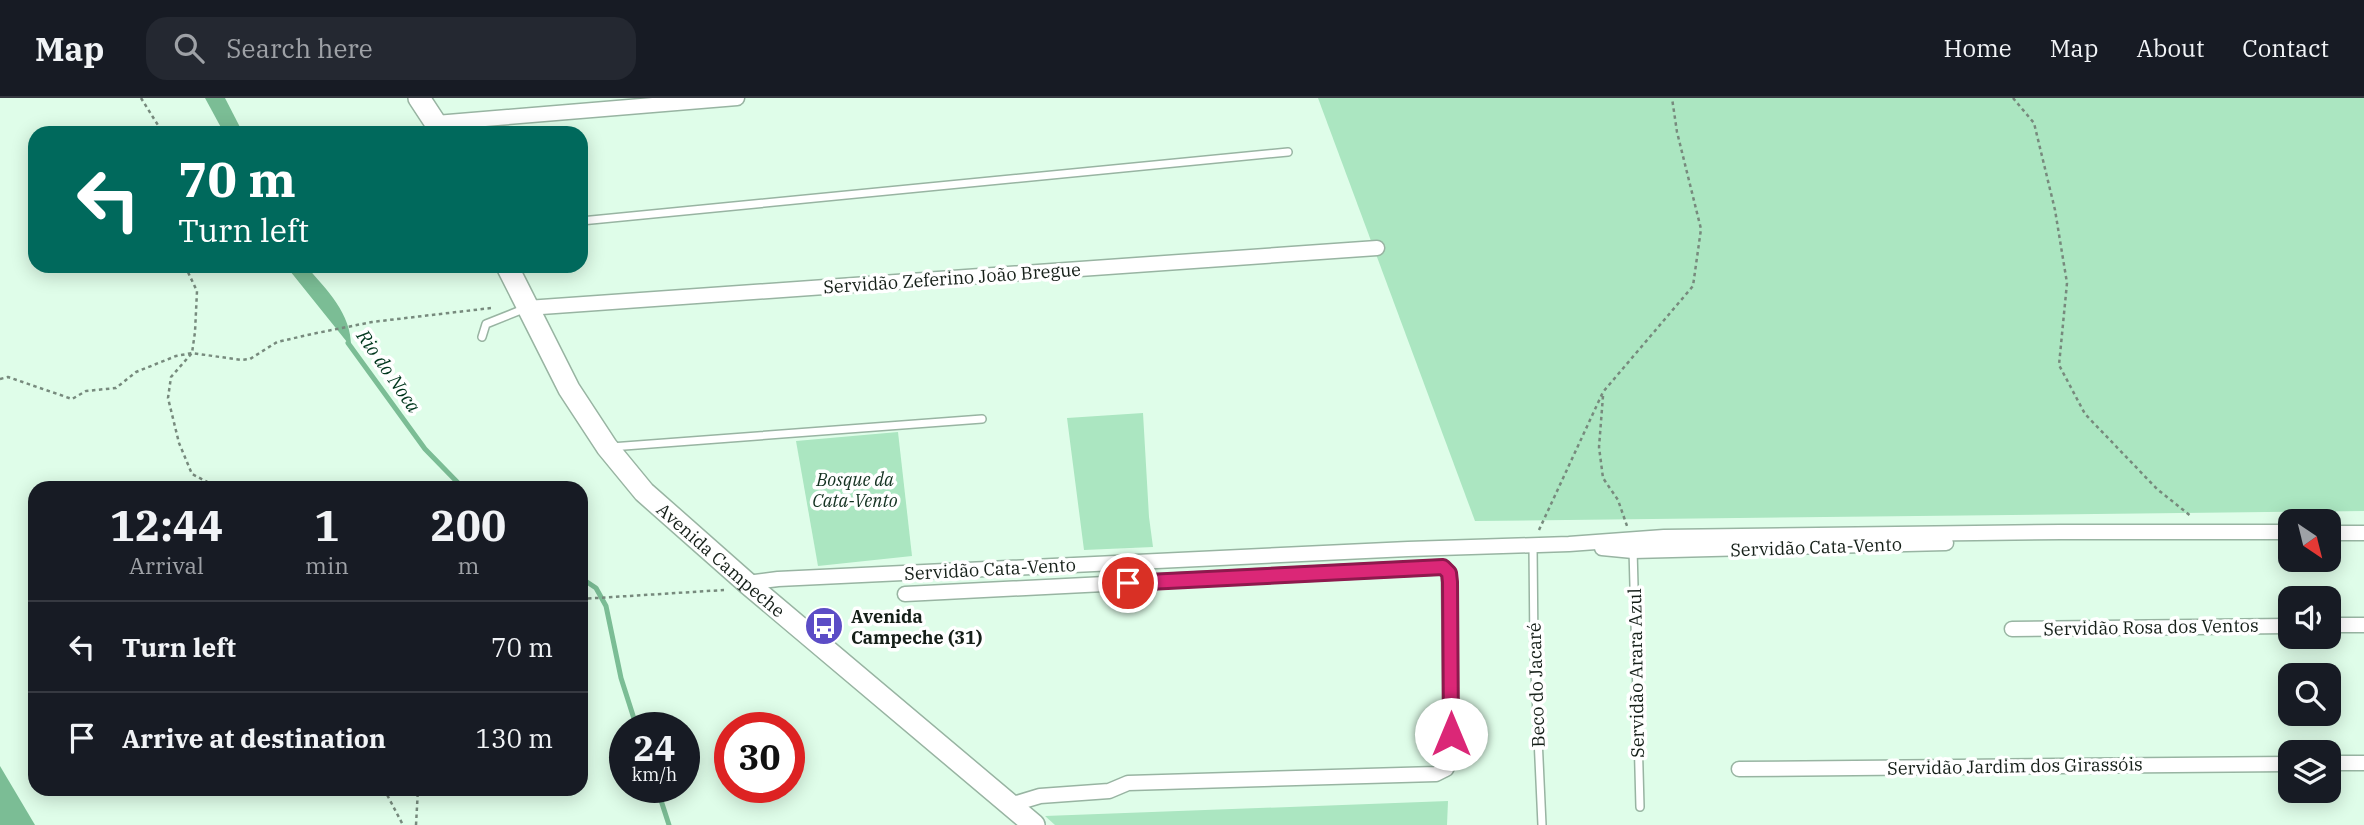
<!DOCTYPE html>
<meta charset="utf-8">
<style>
body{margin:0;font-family:"IBM Plex Serif",serif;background:#242831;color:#f1f3f6;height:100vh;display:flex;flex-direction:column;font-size:26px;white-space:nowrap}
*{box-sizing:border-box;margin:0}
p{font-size:23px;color:#9ea1a6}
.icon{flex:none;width:38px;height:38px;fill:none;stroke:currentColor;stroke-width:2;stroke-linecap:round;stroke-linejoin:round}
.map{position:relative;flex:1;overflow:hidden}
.side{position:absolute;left:28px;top:383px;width:560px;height:315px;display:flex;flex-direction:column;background:#171b24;border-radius:21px;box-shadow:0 4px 18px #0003}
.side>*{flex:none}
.banner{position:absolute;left:28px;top:28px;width:560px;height:147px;border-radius:21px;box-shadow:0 4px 18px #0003;background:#00695c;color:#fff;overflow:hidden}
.needle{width:46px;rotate:145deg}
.tools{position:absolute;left:2278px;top:411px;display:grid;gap:14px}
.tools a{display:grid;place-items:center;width:63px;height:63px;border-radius:14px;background:#171b24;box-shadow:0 4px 18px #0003;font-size:35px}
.speed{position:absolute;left:609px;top:614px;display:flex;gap:14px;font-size:35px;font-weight:700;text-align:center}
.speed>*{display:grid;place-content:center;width:91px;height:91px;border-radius:50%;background:#171b24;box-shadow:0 4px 18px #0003;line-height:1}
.speed small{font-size:18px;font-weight:400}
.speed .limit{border:10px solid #d22;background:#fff;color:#111}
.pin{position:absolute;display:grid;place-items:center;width:60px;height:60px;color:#fff;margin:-30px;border:4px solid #fff;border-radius:50%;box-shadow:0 2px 7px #0007}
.me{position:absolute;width:77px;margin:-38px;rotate:0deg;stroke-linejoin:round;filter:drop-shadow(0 0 5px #0008)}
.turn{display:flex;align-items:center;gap:24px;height:147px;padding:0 35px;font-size:32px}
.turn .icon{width:91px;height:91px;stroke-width:2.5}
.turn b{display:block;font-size:49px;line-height:60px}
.eta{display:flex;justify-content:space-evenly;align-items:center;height:119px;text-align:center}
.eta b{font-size:42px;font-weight:700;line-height:49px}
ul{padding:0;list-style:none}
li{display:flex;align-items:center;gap:21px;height:91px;padding:0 35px;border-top:2px solid #363941}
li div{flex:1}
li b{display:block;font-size:26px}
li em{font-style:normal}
header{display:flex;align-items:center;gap:42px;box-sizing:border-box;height:98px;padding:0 35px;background:#171b24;border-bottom:2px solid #363941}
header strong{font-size:33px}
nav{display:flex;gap:38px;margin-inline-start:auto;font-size:24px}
.search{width:490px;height:63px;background:#242831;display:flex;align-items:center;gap:18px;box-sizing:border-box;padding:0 24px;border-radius:21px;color:#9ea1a6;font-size:26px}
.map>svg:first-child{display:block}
.green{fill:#abe6c1}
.water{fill:#7bbd95}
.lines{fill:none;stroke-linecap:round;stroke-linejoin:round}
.stream{stroke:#7bbd95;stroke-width:5}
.service-casing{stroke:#98b4a2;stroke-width:10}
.minor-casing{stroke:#98b4a2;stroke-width:17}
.secondary-casing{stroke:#98b4a2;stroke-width:24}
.path{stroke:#778a7d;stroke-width:2.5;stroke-dasharray:3.5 3.5;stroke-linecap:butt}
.service{stroke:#fff;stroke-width:7}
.minor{stroke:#fff;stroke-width:14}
.secondary{stroke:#fff;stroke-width:21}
.route-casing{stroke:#8e194d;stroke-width:18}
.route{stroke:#db2777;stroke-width:12}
.labels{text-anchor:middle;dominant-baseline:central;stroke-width:7;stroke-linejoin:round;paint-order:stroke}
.street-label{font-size:18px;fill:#151f18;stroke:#fff}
.park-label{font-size:18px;font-style:italic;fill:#133120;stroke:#fff}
.poi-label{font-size:18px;font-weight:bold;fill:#151f18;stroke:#fff;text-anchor:start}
.water-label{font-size:19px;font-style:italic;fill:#00371d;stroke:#fff}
</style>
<header>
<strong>Map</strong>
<div class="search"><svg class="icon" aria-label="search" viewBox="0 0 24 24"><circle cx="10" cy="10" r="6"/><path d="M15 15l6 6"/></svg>Search here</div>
<nav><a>Home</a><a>Map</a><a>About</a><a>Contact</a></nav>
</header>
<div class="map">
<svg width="2364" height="727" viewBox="0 0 2364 727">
<rect width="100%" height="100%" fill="#dffde9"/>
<!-- green -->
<g class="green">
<path d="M1318,0H2364V413L1475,423Z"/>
<path d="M1143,315L1149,419L1153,449L1084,452L1067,320Z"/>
<path d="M898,334L912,458L818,468L796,343Z"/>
<path d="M1448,703L1447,727H1055L1045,718Z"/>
</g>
<!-- water -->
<g class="water">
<path d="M205,0H225L243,35H224Z"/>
<path d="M286,168H306C326,191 352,216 351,249Z"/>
<path d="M0,668L35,727H0Z"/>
</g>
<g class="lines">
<!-- stream -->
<g class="stream">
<path d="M348,245L425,351L463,390"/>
<path d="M581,480L596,490L606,508L621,580L637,630"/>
<path d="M657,690L669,727"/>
</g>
<defs>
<g id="service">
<path d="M581,123L1288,54"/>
<path d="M482,239L486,226L526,210"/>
<path d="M611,349L982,321"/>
<path d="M1533,448L1534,552L1542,727"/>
<path d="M1633,451L1640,709"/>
</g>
<g id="minor">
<path d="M436,25L737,0"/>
<path d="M527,210L1377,150"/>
<path d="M2329,435H2364"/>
<path d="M1602,450L1633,453L1946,445"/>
<path d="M747,485L778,481L1408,451L1569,446L1664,439L2061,434H2291"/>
<path d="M905,496L1443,469L1449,475L1451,662L1446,671L1436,676L1128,685L1109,693L1040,698L1010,707"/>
<path d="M2329,527H2364"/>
<path d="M2012,531L2291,528"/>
<path d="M2329,665H2364"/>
<path d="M1739,671L2291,666"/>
</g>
<g id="secondary">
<path d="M419,0L442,35"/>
<path id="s1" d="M507,168L569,291L607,349L644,394L747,485L1034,727"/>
</g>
</defs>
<!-- service casing -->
<use href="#service" class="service-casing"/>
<!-- minor casing -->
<use href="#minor" class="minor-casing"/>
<!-- secondary casing -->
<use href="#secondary" class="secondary-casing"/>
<!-- path -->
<g class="path">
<path d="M141,0L161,32L160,35"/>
<path d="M2013,0L2034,25L2055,112L2067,185L2059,267L2085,316L2157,391L2192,419"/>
<path d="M185,168L197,193L195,234L192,255L171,279L168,300L179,345L192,376L219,390"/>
<path d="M0,281L8,279L72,301L86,293L116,290L136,274L176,258L192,255L241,262L250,261L277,244L312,236L372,224L491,210"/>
<path d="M1603,298L1599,349L1603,380L1618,402L1627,428"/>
<path d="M1539,432L1603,294L1693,188L1701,131L1677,34L1672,0"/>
<path d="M581,501L724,492"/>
<path d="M384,691L403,727"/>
<path d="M416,727L418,691"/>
</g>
<!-- service -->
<use href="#service" class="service"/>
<!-- minor -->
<use href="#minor" class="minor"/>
<!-- secondary -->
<use href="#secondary" class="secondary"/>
</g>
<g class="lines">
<defs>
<path id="route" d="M1128,485L1443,469L1449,475L1450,484L1451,636"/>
</defs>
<!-- route casing -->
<use href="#route" class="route-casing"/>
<!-- route -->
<use href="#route" class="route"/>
</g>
<!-- icons -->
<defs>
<symbol id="bus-disc" viewBox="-11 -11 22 22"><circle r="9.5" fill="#5c4dc6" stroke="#fff"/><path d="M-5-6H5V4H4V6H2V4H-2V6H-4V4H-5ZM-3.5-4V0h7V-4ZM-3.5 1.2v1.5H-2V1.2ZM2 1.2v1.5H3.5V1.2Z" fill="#fff"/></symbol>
</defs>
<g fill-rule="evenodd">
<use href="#bus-disc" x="802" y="506" width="44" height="44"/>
</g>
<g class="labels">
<!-- street labels -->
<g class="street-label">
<text transform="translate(952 180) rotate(-4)">Servidão Zeferino João Bregue</text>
<text transform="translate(1816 449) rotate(-2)">Servidão Cata-Vento</text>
<text stroke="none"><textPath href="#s1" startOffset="368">Avenida Campeche</textPath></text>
<text transform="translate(990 471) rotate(-3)">Servidão Cata-Vento</text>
<text transform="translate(2151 529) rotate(-1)">Servidão Rosa dos Ventos</text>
<text transform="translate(1636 575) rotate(-91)">Servidão Arara Azul</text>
<text transform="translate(1536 587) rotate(-92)">Beco do Jacaré</text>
<text transform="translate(2015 668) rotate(-1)">Servidão Jardim dos Girassóis</text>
</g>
<!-- park labels -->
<g class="park-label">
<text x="855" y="381">Bosque da<tspan x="855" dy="21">Cata-Vento</tspan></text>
</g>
<!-- poi labels -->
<g class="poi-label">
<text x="851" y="518">Avenida<tspan x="851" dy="21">Campeche (31)</tspan></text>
</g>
<!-- water labels -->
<g class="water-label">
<text transform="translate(389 273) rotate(55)">Rio do Noca</text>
</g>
</g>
</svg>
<div class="tools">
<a><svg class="needle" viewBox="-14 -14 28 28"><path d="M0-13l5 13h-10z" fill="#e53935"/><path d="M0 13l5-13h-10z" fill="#9ea1a6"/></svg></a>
<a><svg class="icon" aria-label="sound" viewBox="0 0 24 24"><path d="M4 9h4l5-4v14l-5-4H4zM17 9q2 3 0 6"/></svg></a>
<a><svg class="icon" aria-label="search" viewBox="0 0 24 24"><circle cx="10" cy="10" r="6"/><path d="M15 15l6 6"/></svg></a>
<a><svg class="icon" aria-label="layers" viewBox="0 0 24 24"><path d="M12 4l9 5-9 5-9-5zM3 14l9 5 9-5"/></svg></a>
</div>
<div class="speed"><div>24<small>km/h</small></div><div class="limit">30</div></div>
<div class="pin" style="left:1128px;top:485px;background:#d93025"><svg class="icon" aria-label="arrive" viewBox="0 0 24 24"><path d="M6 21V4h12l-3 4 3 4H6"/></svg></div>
<svg class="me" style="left:1451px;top:636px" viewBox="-20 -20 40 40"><circle r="19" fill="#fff"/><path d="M0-13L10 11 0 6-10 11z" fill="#db2777"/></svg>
<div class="banner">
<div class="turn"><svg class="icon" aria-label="left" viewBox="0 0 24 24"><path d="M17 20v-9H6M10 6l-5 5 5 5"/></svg><div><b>70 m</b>Turn left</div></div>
</div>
<section class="side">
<div class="eta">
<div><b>12:44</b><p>Arrival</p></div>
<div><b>1</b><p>min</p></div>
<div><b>200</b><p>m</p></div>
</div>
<ul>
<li><svg class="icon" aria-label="left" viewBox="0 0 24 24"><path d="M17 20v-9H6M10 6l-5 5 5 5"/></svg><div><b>Turn left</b></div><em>70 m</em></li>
<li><svg class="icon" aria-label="arrive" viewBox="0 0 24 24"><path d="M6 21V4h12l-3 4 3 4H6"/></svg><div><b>Arrive at destination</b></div><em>130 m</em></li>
</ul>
</section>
</div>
